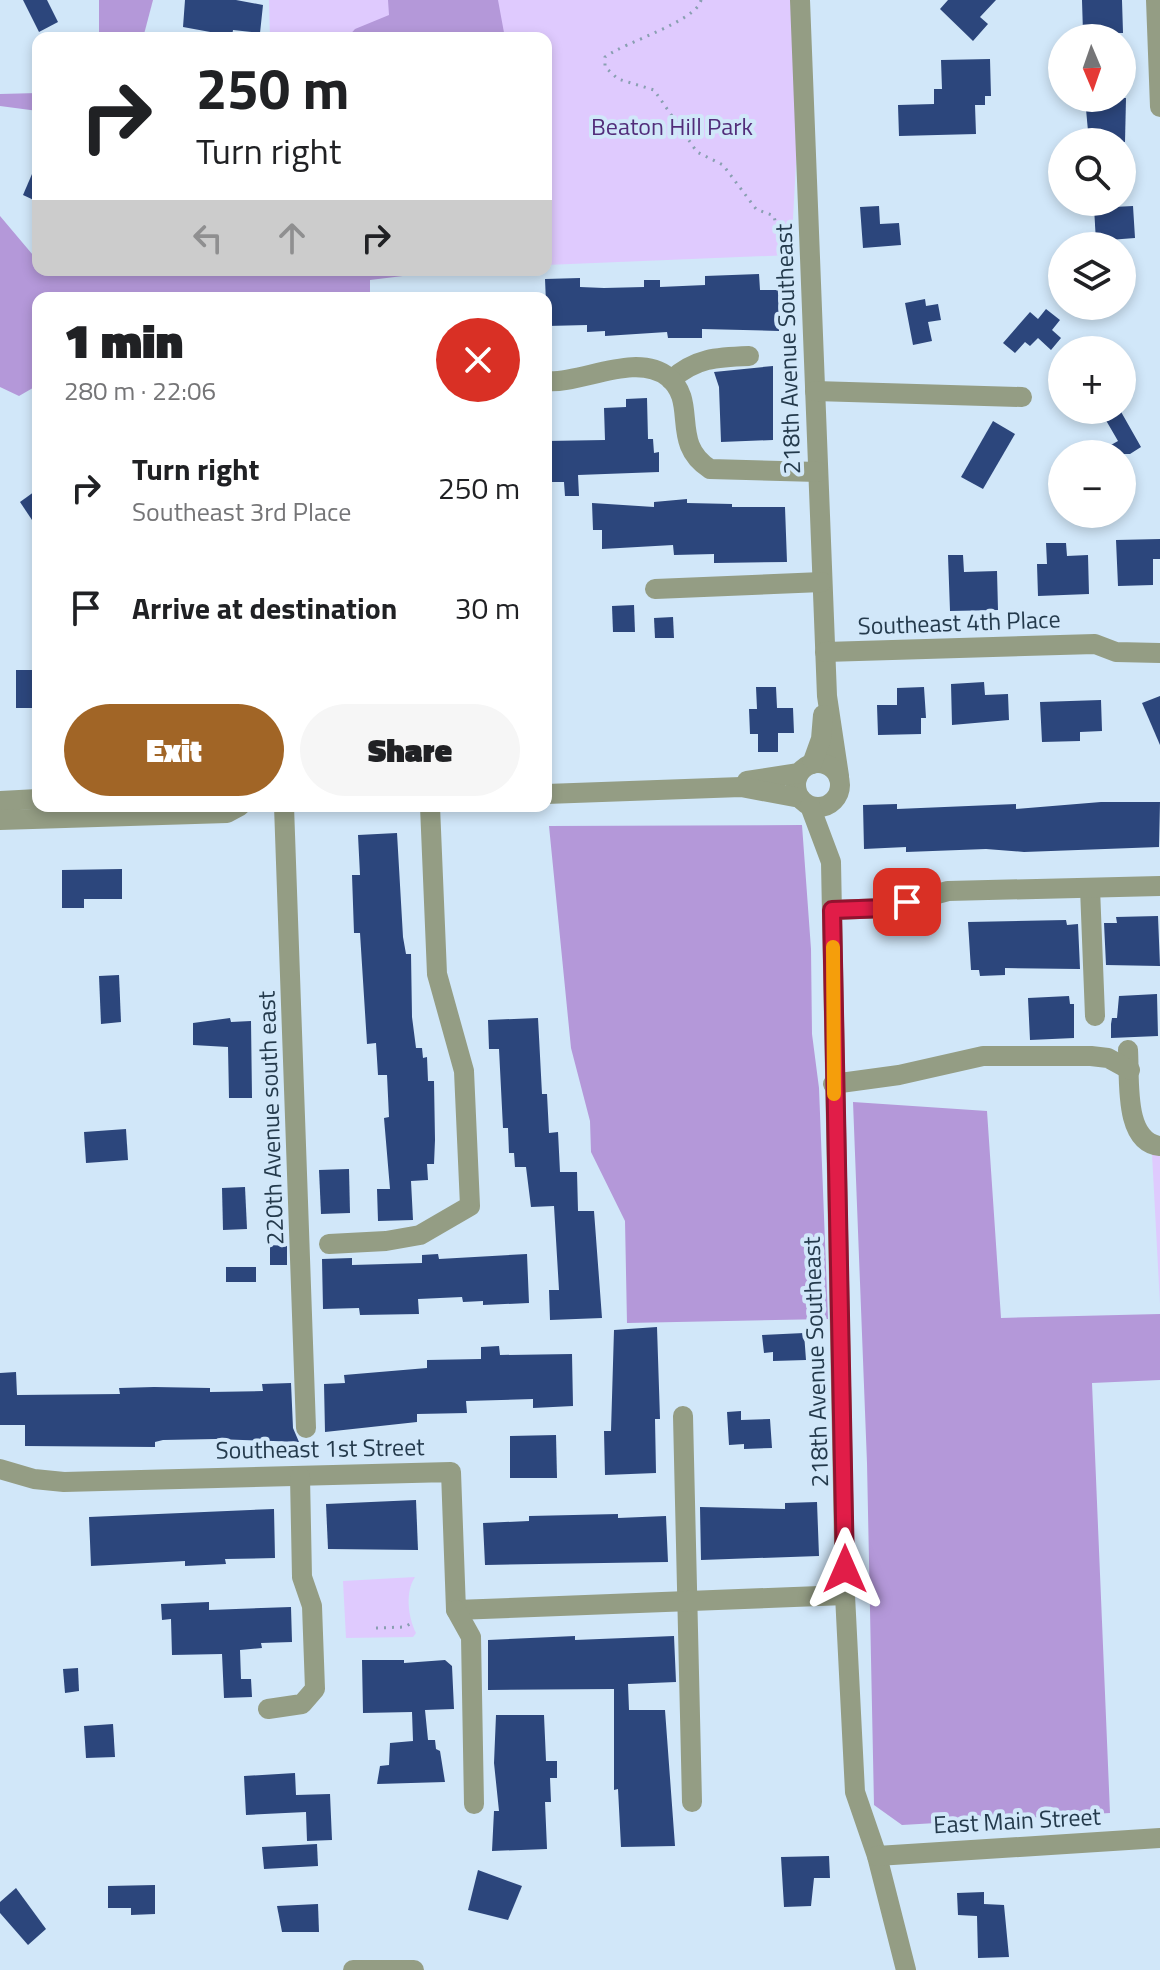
<!DOCTYPE html>
<meta charset="utf-8">
<style>
body{margin:0;font-family:"Titillium Web",sans-serif;background:#f6f6f6;color:#202124;height:100vh;display:flex;flex-direction:column;font-size:30px;white-space:nowrap}
*{box-sizing:border-box;margin:0}
p{font-size:26px;color:#757577}
.icon{flex:none;width:44px;height:44px;fill:none;stroke:currentColor;stroke-width:2;stroke-linecap:round;stroke-linejoin:round}
.map{position:relative;flex:1;overflow:hidden}
.sheet{position:absolute;left:32px;top:292px;width:520px;height:520px;display:flex;flex-direction:column;background:#fff;border-radius:16px;box-shadow:0 4px 12px #0003}
.sheet>*{flex:none}
.banner{position:absolute;left:32px;top:32px;width:520px;height:244px;border-radius:16px;box-shadow:0 4px 12px #0003;background:#fff;color:#202124;overflow:hidden}
.needle{width:52px;rotate:178deg}
.controls{position:absolute;left:1048px;top:24px;display:grid;gap:16px}
.controls a{display:grid;place-items:center;width:88px;height:88px;border-radius:50%;background:#fff;box-shadow:0 4px 12px #0003;font-size:40px}
.pin{position:absolute;display:grid;place-items:center;width:68px;height:68px;color:#fff;margin:-34px;border-radius:16px;box-shadow:0 4px 12px #0006}
.me{position:absolute;width:88px;margin:-44px;rotate:0deg;stroke-linejoin:round;filter:drop-shadow(0 0 6px #0008)}
.turn{display:flex;align-items:center;gap:28px;height:168px;padding:0 32px;font-size:36px}
.turn .icon{width:104px;height:104px;stroke-width:2.5}
.turn b{display:block;font-size:56px;line-height:68px}
.lanes{display:flex;align-items:center;height:76px;padding:0 32px;background:#0003;justify-content:center;gap:40px;direction:ltr}
.lanes .off{opacity:.35}
.round{display:grid;place-items:center;flex:none;width:84px;height:84px;border-radius:42px;background:#f6f6f6}
.head{display:flex;align-items:center;justify-content:space-between;height:136px;padding:0 32px}
h1{font-size:48px;font-weight:800;line-height:60px}
.cta{display:flex;gap:16px;margin-top:auto;padding:16px 32px}
.cta a{flex:1;height:92px;border-radius:48px;background:#a16526;color:#fff;font-size:32px;font-weight:800;line-height:92px;text-align:center}
.cta a+a{background:#f6f6f6;color:#202124}
ul{padding:0;list-style:none}
li{display:flex;align-items:center;gap:24px;height:120px;padding:0 32px}
li div{flex:1}
li b{display:block;font-size:30px}
li em{font-style:normal}
.map>svg:first-child{display:block}
.green{fill:#dfcafe}
.forest{fill:#b498d9}
.building{fill:#2c467c}
.lines{fill:none;stroke-linecap:round;stroke-linejoin:round}
.path{stroke:#899fb1;stroke-width:3;stroke-dasharray:2 6;stroke-linecap:butt}
.minor{stroke:#949d84;stroke-width:20}
.route-casing{stroke:#92132f;stroke-width:20}
.route{stroke:#e11d48;stroke-width:14}
.slow{stroke:#f59e0b;stroke-width:14}
.labels{text-anchor:middle;dominant-baseline:central;stroke-width:8;stroke-linejoin:round;paint-order:stroke}
.park-label{font-size:24px;fill:#522d7a;stroke:#d1e7f9}
.street-label{font-size:24px;fill:#243a4c;stroke:#d1e7f9}
</style>
<div class="map">
<svg width="1160" height="1970" viewBox="0 0 1160 1970">
<rect width="100%" height="100%" fill="#d1e7f9"/>
<!-- green -->
<g class="green">
<path d="M269,0H793L798,126L791,255L546,265V38H270Z"/>
<path d="M1160,1152V1304L1152,1154Z"/>
<path d="M415,1577C405,1592 408,1617 416,1633L413,1637L346,1638L343,1581Z"/>
</g>
<!-- forest -->
<g class="forest">
<path d="M99,0H153L143,38H99Z"/>
<path d="M388,0H498L505,38H347L355,29L389,15Z"/>
<path d="M38,93V111L0,106V94Z"/>
<path d="M0,216L38,261V270H452L370,280V298H38V385L19,396L0,387Z"/>
<path d="M802,825L811,949L812,1034L819,1088L828,1319L627,1323L625,1221L591,1152L590,1121L571,1048L549,826Z"/>
<path d="M853,1102L987,1111L1001,1318L1160,1314V1380L1092,1383L1110,1813L902,1825L874,1805L867,1463Z"/>
</g>
<!-- building -->
<g class="building">
<path d="M23,0H47L58,22L39,32Z"/>
<path d="M185,0H236L263,5L260,33L233,30L232,36L183,27Z"/>
<path d="M948,0H996L980,17L988,24L973,41L940,9Z"/>
<path d="M1082,0H1122L1123,33H1083Z"/>
<path d="M990,59L991,96H985V105H975L976,134L899,136L898,105L934,104V89H942L941,60Z"/>
<path d="M1085,98H1126L1125,142H1089Z"/>
<path d="M38,160V202L23,195Z"/>
<path d="M879,206L880,224L899,223L901,245L863,248L860,207Z"/>
<path d="M1133,206L1135,238L1096,241L1094,208Z"/>
<path d="M759,274L760,290H778L779,331L702,329V338H668L667,332L605,336V331L587,332V325L547,326L545,279L580,278V287L604,288L644,287V280H660V287L705,285V276Z"/>
<path d="M925,299L926,306L938,304L941,320L928,322L932,341L913,345L905,303Z"/>
<path d="M1046,309L1060,320L1052,330L1061,338L1051,350L1038,338L1030,346L1025,342L1015,353L1003,343L1030,312L1038,319Z"/>
<path d="M773,366V440L721,442L719,387L714,372Z"/>
<path d="M647,398L648,439H653L654,453L659,452V472L578,475L579,496H565L564,482H546V441L605,440L604,408L626,407V399Z"/>
<path d="M1100,410H1120L1141,447L1130,454H1095L1118,441Z"/>
<path d="M993,421L1015,434L983,489L961,477Z"/>
<path d="M38,489V529L20,502Z"/>
<path d="M687,499V503L732,504V507H785L787,562L714,563V554L674,555L673,545L602,549V530H593L592,503L654,507V502Z"/>
<path d="M1160,539V559H1153V585L1118,586L1116,540Z"/>
<path d="M1046,543H1066L1067,556L1088,555L1089,594L1038,596L1037,564H1047Z"/>
<path d="M948,555H963L964,572L997,571L998,610L950,611Z"/>
<path d="M634,605L635,632H613L612,606Z"/>
<path d="M673,617L674,638H655L654,618Z"/>
<rect x="16" y="670" width="22" height="38"/>
<path d="M984,682L985,695L1008,694L1009,720L952,725L951,684Z"/>
<path d="M756,687H776L777,708H793L794,733H778V752H758V734H750L749,709H757Z"/>
<path d="M924,687L926,718H921V734L878,735L877,705H897V688Z"/>
<path d="M1160,696V745L1142,703Z"/>
<path d="M1101,700L1102,731L1080,732V741L1042,742L1040,702Z"/>
<path d="M1101,802H1160L1159,847L1024,852L986,849L906,852V847L864,849L863,805L897,804V809L1016,804V809Z"/>
<path d="M397,833L403,937L406,954H411L412,1017L416,1048H422L423,1058L427,1057L428,1081H434L435,1140L434,1164H427L428,1180L411,1181L413,1220L378,1221L377,1189H390L384,1118L389,1117L387,1075H378L376,1043L367,1044L360,933H354L352,875H360L358,835Z"/>
<path d="M122,869V899H84V908H62V870Z"/>
<path d="M1158,916L1160,966L1106,965L1104,923H1117L1116,917Z"/>
<path d="M1066,920L1067,925L1078,924L1080,969L1005,968V975L980,976L979,970H971L968,922Z"/>
<path d="M119,975L121,1022L101,1024L99,976Z"/>
<path d="M1157,994L1158,1036L1111,1038V1024L1112,1018H1117L1119,996Z"/>
<path d="M1069,996L1070,1004H1074V1038L1030,1040L1028,998Z"/>
<path d="M230,1018L231,1022L251,1021L252,1098H229L228,1047L193,1045V1023Z"/>
<path d="M538,1018L542,1094H547L549,1133L558,1132L560,1172H577L578,1211H594L602,1318L550,1320L549,1290H559L554,1206L531,1207L526,1167H515L514,1153H509L508,1128H503L499,1049H489L488,1020Z"/>
<path d="M126,1129L128,1160L86,1163L84,1132Z"/>
<path d="M349,1169L350,1213L321,1214L319,1170Z"/>
<path d="M245,1187L247,1229L223,1230L222,1188Z"/>
<path d="M270,1245L287,1246V1265H270Z"/>
<path d="M438,1254L439,1259L527,1254L529,1303L483,1305V1301L463,1302L462,1297L418,1299L419,1314L360,1315L359,1308L323,1309L322,1259L352,1258V1265L422,1263V1255Z"/>
<rect x="226" y="1267" width="30" height="15"/>
<path d="M657,1327L660,1419H655L656,1473L605,1475L604,1431H611L614,1330Z"/>
<path d="M804,1333L806,1360L773,1361V1352L764,1353L762,1335Z"/>
<path d="M499,1346L500,1355L572,1354L573,1406L533,1408V1399L466,1401L467,1413L417,1414V1422L325,1432L324,1384L345,1383L344,1375L427,1368V1360L481,1359V1347Z"/>
<path d="M16,1372L17,1395L120,1394L119,1388L154,1387L210,1388V1392L263,1391L262,1384L291,1383L293,1428L299,1442L216,1439L163,1440L155,1442V1447L25,1446V1425H0V1373Z"/>
<path d="M741,1411V1420L770,1419L772,1448L744,1449V1444L729,1445L727,1412Z"/>
<path d="M556,1435L557,1478H510V1436Z"/>
<path d="M416,1500L418,1550L328,1549L326,1504Z"/>
<path d="M817,1502L819,1556L701,1560L700,1507L785,1509V1503Z"/>
<path d="M274,1509L275,1558L225,1559L226,1564L185,1566V1561L91,1566L89,1517Z"/>
<path d="M618,1514V1518L666,1516L668,1562L485,1565L483,1523L529,1521V1516Z"/>
<path d="M209,1602V1610L291,1607L292,1642L261,1643L262,1648L240,1650L241,1679H251L252,1697L224,1698L222,1654L172,1655L171,1619L162,1620L161,1604Z"/>
<path d="M575,1636V1640L674,1636L676,1682L628,1684L629,1710H665L675,1846L621,1847L618,1789L614,1790V1689L488,1690V1640Z"/>
<path d="M362,1660H404V1663L445,1660L452,1666L454,1709L425,1710L428,1740H435L436,1749L440,1751L445,1782L377,1784L380,1766L389,1765L390,1743L413,1741L412,1712L363,1713Z"/>
<path d="M78,1668L79,1691L65,1693L63,1669Z"/>
<path d="M496,1715H544L546,1761H557V1778H550L551,1802H545L547,1849L492,1851L494,1811H499L494,1763Z"/>
<path d="M113,1724L115,1757L86,1758L84,1726Z"/>
<path d="M295,1773L296,1795L330,1794L332,1840L307,1841L306,1812L246,1815L244,1776Z"/>
<path d="M317,1844L318,1866L264,1869L262,1847Z"/>
<path d="M829,1856L830,1878H814L811,1906L784,1907L781,1857Z"/>
<path d="M478,1870L522,1886L508,1920L468,1910Z"/>
<path d="M155,1885V1914L131,1915V1908H108V1886Z"/>
<path d="M16,1888L46,1929L28,1945L0,1913V1902Z"/>
<path d="M984,1892V1904L1004,1905L1009,1957L978,1958L977,1916L958,1915L957,1893Z"/>
<path d="M318,1904L319,1932H282L277,1906Z"/>
</g>
<g class="lines">
<!-- path -->
<g class="path">
<path d="M701,0C697,21 625,42 605,57V67L618,79L654,90L697,152L723,165L756,209L774,216L783,258"/>
<path d="M376,1628L404,1627L414,1622"/>
</g>
<!-- minor -->
<g class="minor">
<path d="M800,0L827,696L839,776"/>
<path d="M1156,0L1160,107"/>
<path d="M671,380C695,358 717,357 749,356"/>
<path d="M546,381C579,385 636,351 668,377C699,402 669,443 710,469L818,472"/>
<path d="M815,391L1022,397"/>
<path d="M655,589L822,582"/>
<path d="M825,652L1095,644L1116,652L1160,653"/>
<circle cx="818" cy="785" r="22"/>
<path d="M812,764L821,739L823,715"/>
<path d="M747,781L799,773"/>
<path d="M546,794L741,787L800,798"/>
<path d="M0,801L38,799"/>
<path d="M284,806L306,1428"/>
<path d="M810,806L831,862L845,1595L855,1792L877,1856L906,1970"/>
<path d="M0,820L227,813L240,806"/>
<path d="M1090,888L1095,1016"/>
<path d="M832,910L886,908L948,891L1160,886"/>
<path d="M1128,1050C1130,1078 1123,1142 1160,1146"/>
<path d="M833,1084L899,1075L983,1056H1091L1108,1058L1130,1070"/>
<path d="M329,1244L386,1241L420,1235L470,1206L464,1071L437,974L430,806"/>
<path d="M683,1416L692,1802"/>
<path d="M0,1469L34,1479L64,1482L451,1472L456,1610L845,1595"/>
<path d="M456,1610L471,1637L474,1804"/>
<path d="M268,1709L302,1704L315,1689L312,1606L302,1577L300,1477"/>
<path d="M877,1856L1160,1838"/>
<path d="M353,1970H414"/>
</g>
</g>
<g class="lines">
<defs>
<path id="route" d="M845,1569L832,910L886,908L907,902"/>
</defs>
<!-- route casing -->
<use href="#route" class="route-casing"/>
<!-- route -->
<use href="#route" class="route"/>
<!-- slow -->
<path class="slow" d="M833,947L834,1094"/>
</g>
<g class="labels">
<!-- park labels -->
<g class="park-label">
<text x="672" y="126">Beaton Hill Park</text>
</g>
<!-- street labels -->
<g class="street-label">
<text transform="translate(787 349) rotate(-92)">218th Avenue Southeast</text>
<text transform="translate(959 622) rotate(-2)">Southeast 4th Place</text>
<text transform="translate(270 1118) rotate(-92)">220th Avenue south east</text>
<text transform="translate(815 1362) rotate(-92)">218th Avenue Southeast</text>
<text transform="translate(320 1448) rotate(-1)">Southeast 1st Street</text>
<text transform="translate(1017 1820) rotate(-3)">East Main Street</text>
</g>
</g>
</svg>
<div class="controls">
<a><svg class="needle" viewBox="-14 -14 28 28"><path d="M0-13l5 13h-10z" fill="#e53935"/><path d="M0 13l5-13h-10z" fill="#757577"/></svg></a>
<a><svg class="icon" aria-label="search" viewBox="0 0 24 24"><circle cx="10" cy="10" r="6"/><path d="M15 15l6 6"/></svg></a>
<a><svg class="icon" aria-label="layers" viewBox="0 0 24 24"><path d="M12 4l9 5-9 5-9-5zM3 14l9 5 9-5"/></svg></a>
<a>+</a>
<a>−</a>
</div>
<div class="pin" style="left:907px;top:902px;background:#d93025"><svg class="icon" aria-label="arrive" viewBox="0 0 24 24"><path d="M6 21V4h12l-3 4 3 4H6"/></svg></div>
<svg class="me" style="left:845px;top:1569px" viewBox="-20 -20 40 40"><path d="M0-17L14 15 0 8-14 15z" fill="#e11d48" stroke="#fff" stroke-width="4"/></svg>
<div class="banner">
<div class="turn"><svg class="icon" aria-label="right" viewBox="0 0 24 24"><path d="M7 20v-9h11M14 6l5 5-5 5"/></svg><div><b>250 m</b>Turn right</div></div>
<div class="lanes"><svg class="icon off" aria-label="left" viewBox="0 0 24 24"><path d="M17 20v-9H6M10 6l-5 5 5 5"/></svg><svg class="icon off" aria-label="ahead" viewBox="0 0 24 24"><path d="M12 20V5M6 11l6-6 6 6"/></svg><svg class="icon" aria-label="right" viewBox="0 0 24 24"><path d="M7 20v-9h11M14 6l5 5-5 5"/></svg></div>
</div>
<section class="sheet">
<div class="head"><div><h1>1 min</h1><p>280 m · 22:06</p></div><a class="round" style="background:#d93025;color:#fff"><svg class="icon" aria-label="close" viewBox="0 0 24 24"><path d="M6 6l12 12M18 6L6 18"/></svg></a></div>
<ul>
<li><svg class="icon" aria-label="right" viewBox="0 0 24 24"><path d="M7 20v-9h11M14 6l5 5-5 5"/></svg><div><b>Turn right</b><p>Southeast 3rd Place</p></div><em>250 m</em></li>
<li><svg class="icon" aria-label="arrive" viewBox="0 0 24 24"><path d="M6 21V4h12l-3 4 3 4H6"/></svg><div><b>Arrive at destination</b></div><em>30 m</em></li>
</ul>
<div class="cta"><a>Exit</a><a>Share</a></div>
</section>
</div>
